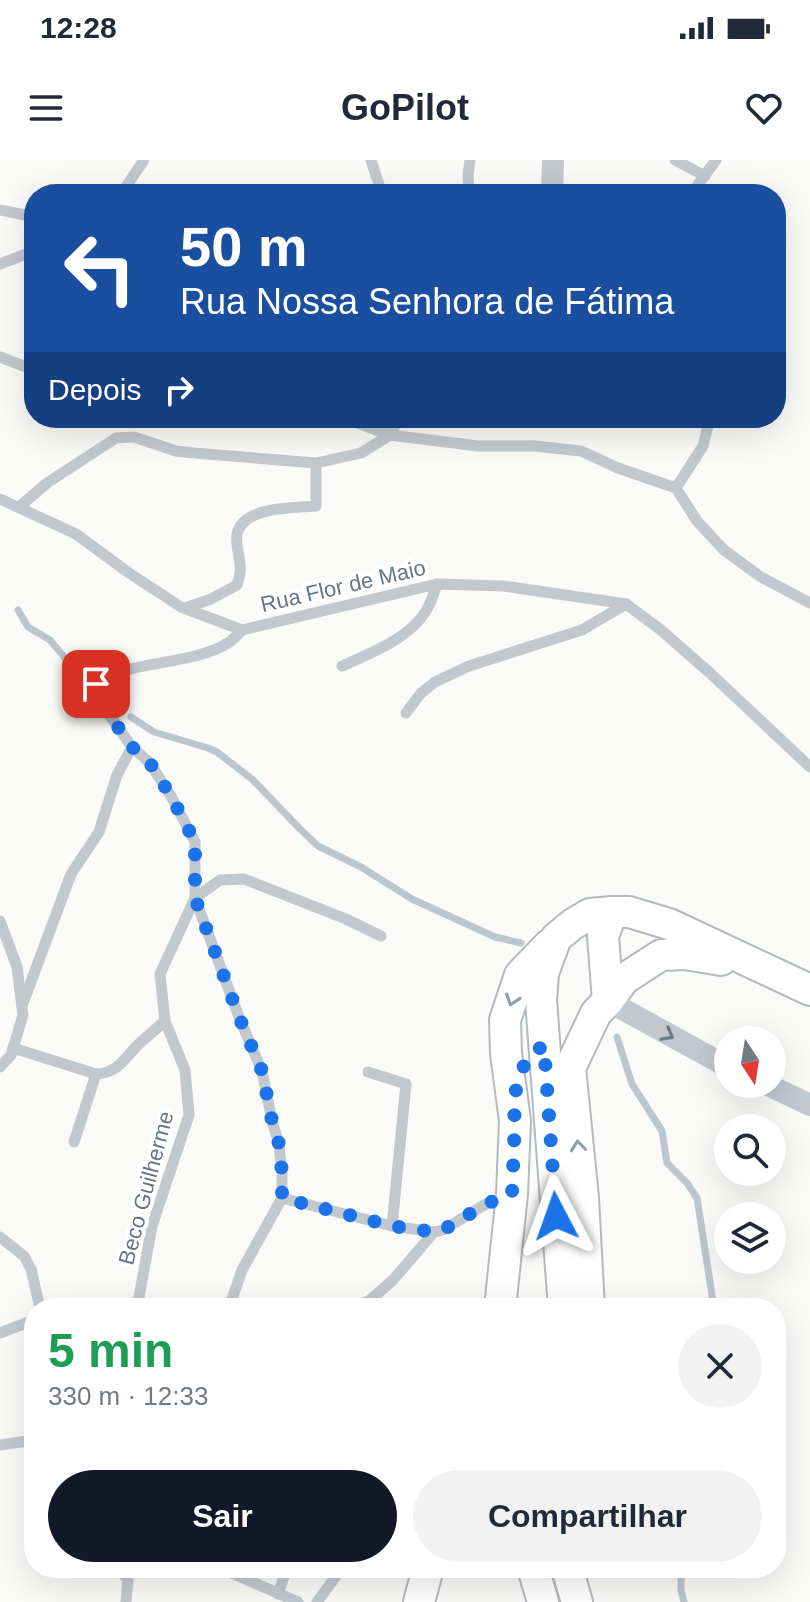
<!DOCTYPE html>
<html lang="pt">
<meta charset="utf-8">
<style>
body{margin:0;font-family:Arial,sans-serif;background:#f2f2f3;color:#1f2937;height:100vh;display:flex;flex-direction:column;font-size:30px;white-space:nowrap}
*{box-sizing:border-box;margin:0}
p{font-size:26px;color:#747a83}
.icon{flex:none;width:44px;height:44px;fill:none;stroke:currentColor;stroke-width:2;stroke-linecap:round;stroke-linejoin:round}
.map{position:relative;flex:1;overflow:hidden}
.details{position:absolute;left:24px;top:1138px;width:762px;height:280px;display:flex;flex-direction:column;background:#fff;border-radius:32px;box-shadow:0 8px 32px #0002}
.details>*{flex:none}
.top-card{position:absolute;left:24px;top:24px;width:762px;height:244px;border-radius:32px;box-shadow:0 8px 32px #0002;background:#1a4fa0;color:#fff;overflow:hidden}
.needle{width:52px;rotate:168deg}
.controls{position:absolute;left:714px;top:866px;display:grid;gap:16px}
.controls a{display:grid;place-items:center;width:72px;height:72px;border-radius:50%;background:#fff;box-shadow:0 8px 32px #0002;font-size:40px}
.pin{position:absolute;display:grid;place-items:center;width:68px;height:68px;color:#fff;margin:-34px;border-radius:16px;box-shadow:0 4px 12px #0006}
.me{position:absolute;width:88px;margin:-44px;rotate:356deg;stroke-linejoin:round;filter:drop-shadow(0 0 6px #0008)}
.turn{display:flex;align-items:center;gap:28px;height:168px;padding:0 24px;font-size:36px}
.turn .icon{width:104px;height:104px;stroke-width:2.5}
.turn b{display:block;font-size:56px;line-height:68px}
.then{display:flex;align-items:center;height:76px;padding:0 24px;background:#0003;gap:16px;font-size:30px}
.round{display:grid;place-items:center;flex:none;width:84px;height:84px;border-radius:42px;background:#f2f2f3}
.head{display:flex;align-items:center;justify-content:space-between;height:136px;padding:0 24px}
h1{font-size:48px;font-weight:800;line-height:60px;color:#1e9e55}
.button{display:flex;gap:16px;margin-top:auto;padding:16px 24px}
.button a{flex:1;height:92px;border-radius:48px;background:#111827;color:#fff;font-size:32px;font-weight:800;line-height:92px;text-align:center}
.button a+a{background:#f2f2f3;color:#1f2937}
.status{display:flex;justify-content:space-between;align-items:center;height:56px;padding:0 40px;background:#fff;direction:ltr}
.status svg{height:22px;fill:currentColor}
header{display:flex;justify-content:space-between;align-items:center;height:104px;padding:0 24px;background:#fff;font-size:36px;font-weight:800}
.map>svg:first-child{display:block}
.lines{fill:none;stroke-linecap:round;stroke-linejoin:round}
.stream{stroke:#bbc7cb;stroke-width:7}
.secondary-casing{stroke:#b3babf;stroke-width:34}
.lane{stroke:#c3c8cc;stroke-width:11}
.street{stroke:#c3c8cc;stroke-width:22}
.secondary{stroke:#fff;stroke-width:30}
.oneway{stroke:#939fa8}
.oneway2{stroke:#6a7a87}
.route{stroke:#1a73e8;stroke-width:14;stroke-dasharray:0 25.2}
.labels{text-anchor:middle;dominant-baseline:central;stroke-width:8;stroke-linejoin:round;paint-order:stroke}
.street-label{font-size:22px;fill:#657683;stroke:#fff}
</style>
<div class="status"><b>12:28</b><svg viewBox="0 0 49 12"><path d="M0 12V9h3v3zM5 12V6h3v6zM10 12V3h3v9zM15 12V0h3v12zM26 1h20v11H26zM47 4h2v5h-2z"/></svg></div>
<header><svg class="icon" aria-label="menu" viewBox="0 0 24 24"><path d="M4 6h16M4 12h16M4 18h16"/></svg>GoPilot<svg class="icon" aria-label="heart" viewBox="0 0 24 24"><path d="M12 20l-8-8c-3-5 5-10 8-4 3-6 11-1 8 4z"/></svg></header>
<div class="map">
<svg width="810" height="1442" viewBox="0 0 810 1442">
<rect width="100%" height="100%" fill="#fafaf8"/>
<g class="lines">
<!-- stream -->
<g class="stream">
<path d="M18,450L28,467L50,480L87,524"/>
<path d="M131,557L154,572L208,588L217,592L253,620L299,668L318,686L361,707L412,739L495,777L521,783"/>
<path d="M617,877L632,924L662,971L667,1003L687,1023L697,1038L714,1148"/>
<path d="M681,1408V1430L684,1442"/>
</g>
<defs>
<g id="secondary">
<path d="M608,841L603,776L612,752"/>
<path d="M500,1148L512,1034L515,961L506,893L505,860L520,815L549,785"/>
<path d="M564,1148L541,840L543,813L556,778L573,764L590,754L612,752H629L669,764L810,830"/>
<path d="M589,1148L583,1038L570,908L596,853L608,841L624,819L661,795L685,794L721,800"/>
<path d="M533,1408L543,1442"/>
<path d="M567,1408L577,1442"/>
<path d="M419,1442L428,1408"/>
</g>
</defs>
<!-- secondary casing -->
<use href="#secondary" class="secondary-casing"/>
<!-- lane -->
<g class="lane">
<path d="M371,0L382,34"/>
<path d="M675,0L705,16"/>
<path d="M121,34L144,0"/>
<path d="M469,34L468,15L470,0"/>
<path d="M691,34L716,0"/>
<path d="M0,50L34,57"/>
<path d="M0,104L34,91"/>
<path d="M0,197L26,207L34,208"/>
<path d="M344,258L390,275L478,286H535L581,291L618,308L676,328L697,361L724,390L761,417L810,443"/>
<path d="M676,328L703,286L710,258"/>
<path d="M0,339L76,374L129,413L181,447L242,470L437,424L504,426L626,444L661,470L710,513L810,607"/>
<path d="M19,347L47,323L116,278L134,277L176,291L194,293L316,303L361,293L390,275L399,258"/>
<path d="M185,448L211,439L237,425C239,419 241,412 240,406C240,396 235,384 237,374C243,346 294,348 316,346V303"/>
<path d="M342,506C370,494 412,477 427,449C432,441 434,432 437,424"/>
<path d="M406,553L421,533L435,522L469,506L582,470L626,444"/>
<path d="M0,761L17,807L23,855L11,895L0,907"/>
<path d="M22,846L71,714L99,672L117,615L132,587"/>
<path d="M13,888L96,914C120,913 125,896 141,882C149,875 157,868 165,861"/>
<path d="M368,912L406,924L392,1066"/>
<path d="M74,982L96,914"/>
<path d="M282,1038L392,1066L434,1072L443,1070L486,1044L508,1036"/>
<path d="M0,1077L24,1096L31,1109L40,1148"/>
<path d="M137,1148L152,1066L189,955L185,910L165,861L160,814L195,738L220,720L244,719L346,759L381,776"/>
<path d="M229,1148L242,1110L282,1038V1013L279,984L272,961L262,911L239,857L195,738V682L172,638L150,603L132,587L98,539L96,524C130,499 191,506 228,483C233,480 238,474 242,470"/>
<path d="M351,1148L369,1141L393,1120L434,1072"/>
<path d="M0,1173L34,1160"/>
<path d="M0,1285L34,1280"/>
<path d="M117,1408L128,1419L126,1442"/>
<path d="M220,1408L298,1442"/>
<path d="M278,1434L287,1408"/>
<path d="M317,1442L342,1408"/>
</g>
<!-- street -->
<g class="street">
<path d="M552,34L553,0"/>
<path d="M608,841L728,907"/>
<path d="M766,924L810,945"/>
</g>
<!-- secondary -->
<use href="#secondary" class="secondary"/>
</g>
<!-- one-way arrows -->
<defs><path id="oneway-chevron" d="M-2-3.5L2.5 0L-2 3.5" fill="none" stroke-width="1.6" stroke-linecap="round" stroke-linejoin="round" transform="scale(2)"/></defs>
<g class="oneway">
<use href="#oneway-chevron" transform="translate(512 840) rotate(108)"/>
<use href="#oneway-chevron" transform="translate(578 986) rotate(-96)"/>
</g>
<use class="oneway2" href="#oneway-chevron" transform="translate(668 875) rotate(29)"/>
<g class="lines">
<!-- route -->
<path class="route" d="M96,524L98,539L132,587L150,603L172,638L195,682V738L239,857L262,911L272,961L279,984L282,1013V1038L392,1066L434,1072L443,1070L486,1044L512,1034L515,961L513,941L521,912L528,897L544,885L556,1056"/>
</g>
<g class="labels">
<!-- street labels -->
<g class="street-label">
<text transform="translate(343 426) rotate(-13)">Rua Flor de Maio</text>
<text transform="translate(146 1028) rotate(-75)">Beco Guilherme</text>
</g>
</g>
</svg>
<div class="controls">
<a><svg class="needle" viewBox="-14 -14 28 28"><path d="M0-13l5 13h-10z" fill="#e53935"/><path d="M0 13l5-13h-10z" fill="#747a83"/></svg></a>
<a><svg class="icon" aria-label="search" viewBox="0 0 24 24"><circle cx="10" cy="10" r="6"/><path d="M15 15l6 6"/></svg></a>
<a><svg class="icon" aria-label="layers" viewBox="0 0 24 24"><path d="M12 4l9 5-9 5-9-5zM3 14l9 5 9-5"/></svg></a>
</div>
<div class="pin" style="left:96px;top:524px;background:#d93025"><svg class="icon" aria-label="arrive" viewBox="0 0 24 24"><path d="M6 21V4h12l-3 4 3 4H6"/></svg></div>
<svg class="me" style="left:556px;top:1056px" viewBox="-20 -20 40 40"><path d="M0-17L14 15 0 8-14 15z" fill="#1a73e8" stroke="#fff" stroke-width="4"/></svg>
<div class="top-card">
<div class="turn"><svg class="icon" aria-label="left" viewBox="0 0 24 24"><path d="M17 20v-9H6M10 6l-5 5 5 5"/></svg><div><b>50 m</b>Rua Nossa Senhora de Fátima</div></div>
<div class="then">Depois<svg class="icon" aria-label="right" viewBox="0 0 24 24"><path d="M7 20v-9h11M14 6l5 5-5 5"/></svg></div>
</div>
<section class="details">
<div class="head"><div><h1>5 min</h1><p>330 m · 12:33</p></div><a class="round"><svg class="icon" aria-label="close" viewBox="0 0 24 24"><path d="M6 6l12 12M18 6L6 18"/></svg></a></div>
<div class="button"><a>Sair</a><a>Compartilhar</a></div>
</section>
</div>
